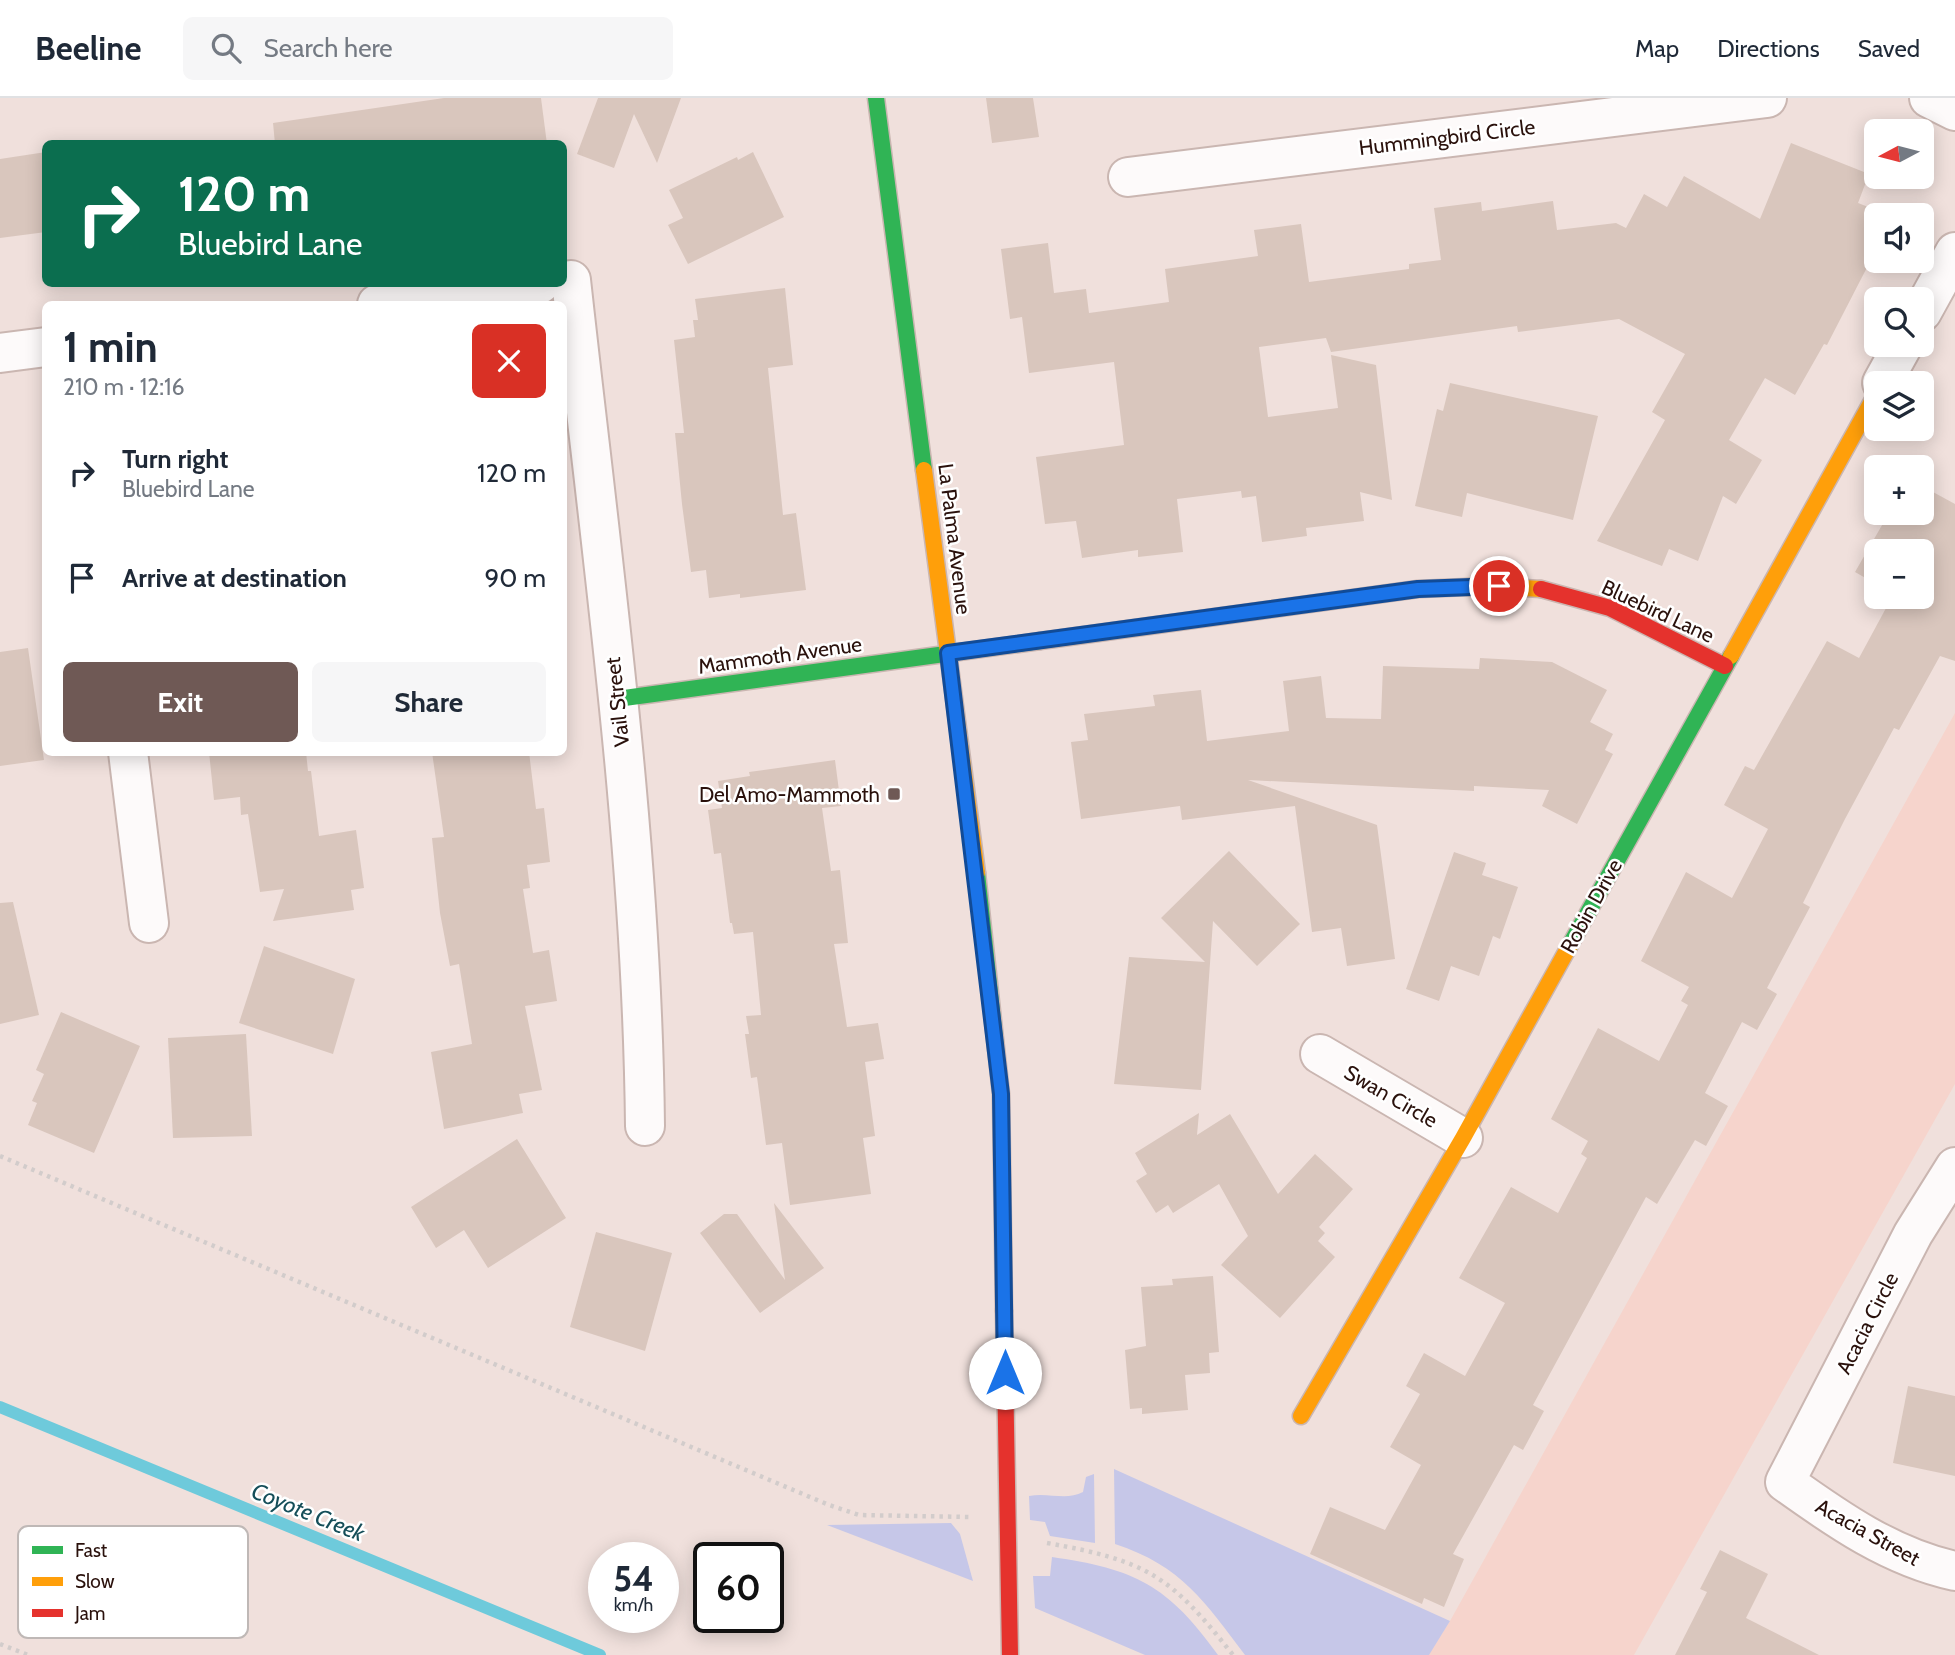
<!DOCTYPE html>
<meta charset="utf-8">
<style>
body{margin:0;font-family:Cabin,sans-serif;background:#f6f6f7;color:#1f2937;height:100vh;display:flex;flex-direction:column;font-size:26px;white-space:nowrap}
*{box-sizing:border-box;margin:0}
p{font-size:23px;color:#747a83}
.icon{flex:none;width:38px;height:38px;fill:none;stroke:currentColor;stroke-width:2;stroke-linecap:round;stroke-linejoin:round}
.map{position:relative;flex:1;overflow:hidden}
.drawer{position:absolute;left:42px;top:203px;width:525px;height:455px;display:flex;flex-direction:column;background:#fff;border-radius:10px;box-shadow:0 4px 18px #0003}
.drawer>*{flex:none}
.guide{position:absolute;left:42px;top:42px;width:525px;height:147px;border-radius:10px;box-shadow:0 4px 18px #0003;background:#0b6e4f;color:#fff;overflow:hidden}
.needle{width:46px;rotate:263deg}
.fabs{position:absolute;left:1864px;top:21px;display:grid;gap:14px}
.fabs a{display:grid;place-items:center;width:70px;height:70px;border-radius:10px;background:#fff;box-shadow:0 4px 18px #0003;font-size:35px}
.speed{position:absolute;left:588px;top:1444px;display:flex;gap:14px;font-size:35px;font-weight:700;text-align:center}
.speed>*{display:grid;place-content:center;width:91px;height:91px;border-radius:50%;background:#fff;box-shadow:0 4px 18px #0003;line-height:1}
.speed small{font-size:18px;font-weight:400}
.speed .limit{border:4px solid #111;border-radius:10px;background:#fff;color:#111}
.pin{position:absolute;display:grid;place-items:center;width:60px;height:60px;color:#fff;margin:-30px;border:4px solid #fff;border-radius:50%;box-shadow:0 2px 7px #0007}
.me{position:absolute;width:77px;margin:-38px;rotate:0deg;stroke-linejoin:round;filter:drop-shadow(0 0 5px #0008)}
.turn{display:flex;align-items:center;gap:24px;height:147px;padding:0 21px;font-size:32px}
.turn .icon{width:91px;height:91px;stroke-width:2.5}
.turn b{display:block;font-size:49px;line-height:60px}
.round{display:grid;place-items:center;flex:none;width:74px;height:74px;border-radius:10px;background:#f6f6f7}
.head{display:flex;align-items:center;justify-content:space-between;height:119px;padding:0 21px}
h1{font-size:42px;font-weight:700;line-height:52px}
.primary-button{display:flex;gap:14px;margin-top:auto;padding:14px 21px}
.primary-button a{flex:1;height:80px;border-radius:10px;background:#6f5955;color:#fff;font-size:28px;font-weight:700;line-height:80px;text-align:center}
.primary-button a+a{background:#f6f6f7;color:#1f2937}
ul{padding:0;list-style:none}
li{display:flex;align-items:center;gap:21px;height:105px;padding:0 21px}
li div{flex:1}
li b{display:block;font-size:26px}
li em{font-style:normal}
header{display:flex;align-items:center;gap:42px;box-sizing:border-box;height:98px;padding:0 35px;background:#fff;border-bottom:2px solid #e0e1e3}
header strong{font-size:33px}
nav{display:flex;gap:38px;margin-inline-start:auto;font-size:24px}
.search{width:490px;height:63px;background:#f6f6f7;display:flex;align-items:center;gap:18px;box-sizing:border-box;padding:0 24px;border-radius:10px;color:#747a83;font-size:26px}
.map>svg:first-child{display:block}
.built{fill:#f6d4cc}
.green{fill:#c6c7e8}
.lines{fill:none;stroke-linecap:round;stroke-linejoin:round}
.stream{stroke:#6ecadb;stroke-width:12}
.building{fill:#d9c6bd}
.street-casing{stroke:#cab6b1;stroke-width:42}
.fast-casing{stroke:#cab6b1;stroke-width:19}
.slow-casing{stroke:#cab6b1;stroke-width:19}
.jam-casing{stroke:#cab6b1;stroke-width:19}
.path{stroke:#d2cccb;stroke-width:4.5;stroke-dasharray:3.5 5;stroke-linecap:butt}
.street{stroke:#fdfafa;stroke-width:38}
.fast{stroke:#30b455;stroke-width:16}
.slow{stroke:#ff9f0a;stroke-width:16}
.jam{stroke:#e5322d;stroke-width:16}
.route-casing{stroke:#114b97;stroke-width:18}
.route{stroke:#1a73e8;stroke-width:12}
.poi-dot{fill:#6f5955;stroke:#fff;stroke-width:2.5}
.labels{text-anchor:middle;dominant-baseline:central;stroke-width:5;stroke-linejoin:round;paint-order:stroke}
.street-label{font-size:21px;fill:#2a110c;stroke:#fff}
.poi-label{font-size:21px;fill:#2a110c;stroke:#fff;text-anchor:end}
.water-label{font-size:23px;font-style:italic;fill:#154e59;stroke:#fff}
.key{fill:#fff;stroke:#bfb8b6;stroke-width:2}
.key-label{font-size:19px;fill:#2a110c}
</style>
<header>
<strong>Beeline</strong>
<div class="search"><svg class="icon" aria-label="search" viewBox="0 0 24 24"><circle cx="10" cy="10" r="6"/><path d="M15 15l6 6"/></svg>Search here</div>
<nav><a>Map</a><a>Directions</a><a>Saved</a></nav>
</header>
<div class="map">
<svg width="1955" height="1557" viewBox="0 0 1955 1557">
<rect width="100%" height="100%" fill="#f0e0dc"/>
<!-- built -->
<path class="built" d="M1955,615V986L1634,1557H1428L1450,1523Z"/>
<!-- green -->
<g class="green">
<path d="M1114,1371L1450,1523L1429,1557H1245C1205,1504 1182,1468 1115,1446Z"/>
<path d="M1094,1376L1095,1445L1050,1438L1045,1424L1030,1422L1029,1398C1048,1394 1066,1403 1083,1394L1086,1379Z"/>
<path d="M951,1425L960,1436L973,1483L827,1427Z"/>
<path d="M1052,1459C1135,1471 1168,1487 1218,1557H1145L1035,1510L1033,1478H1050Z"/>
</g>
<g class="lines">
<!-- stream -->
<path class="stream" d="M0,1309L600,1557"/>
</g>
<!-- building -->
<g class="building">
<path d="M444,0H541L547,46H275L273,25Z"/>
<path d="M598,0H681L657,65L634,16L614,70L577,56Z"/>
<path d="M986,0H1033L1039,39L992,45Z"/>
<path d="M1791,45L1869,76L1858,105L1876,112V152L1827,247L1824,246L1795,297L1765,280L1729,342L1762,362L1736,406L1723,398L1698,463L1669,451L1662,468L1597,443L1665,322L1652,314L1685,256L1619,221L1518,234L1517,228L1331,254L1326,240L1259,249L1268,319L1338,310L1331,257L1376,267L1392,402L1360,394L1364,423L1306,430L1307,438L1262,444L1256,398L1242,400L1241,393L1177,401L1183,454L1138,459V452L1082,460L1076,423L1045,426L1036,359L1124,347L1114,264L1029,275L1022,219L1010,221L1001,151L1048,145L1054,195L1086,191L1089,215L1169,204L1165,171L1258,158L1254,132L1301,126L1309,184L1409,171V166L1441,162L1434,110L1481,104L1482,113L1553,103L1557,132L1616,125L1626,130L1644,96L1667,109L1684,78L1760,121Z"/>
<path d="M46,54V134L0,140V61Z"/>
<path d="M753,54L784,119L688,166L668,127L683,120L669,92L737,59L738,62Z"/>
<path d="M785,190L793,267L768,270L783,417L796,415L806,492L740,500V496L709,500L706,472L691,474L682,406L675,335H684L674,242L695,239L693,222H698L695,201Z"/>
<path d="M1450,285L1598,318L1573,422L1467,395L1462,419L1415,408L1437,311L1443,313Z"/>
<path d="M1922,388L1955,406V563L1940,558L1899,632L1894,630L1845,721L1803,805L1810,809L1767,890L1777,896L1757,932L1742,924L1705,995L1728,1008L1706,1048L1695,1042L1657,1106L1646,1099L1533,1307L1544,1313L1523,1352L1514,1347L1453,1456L1464,1461L1444,1509L1424,1500L1422,1506L1310,1456L1330,1409L1385,1432L1421,1367L1390,1349L1420,1296L1406,1288L1424,1255L1465,1278L1505,1205L1459,1180L1511,1089L1558,1115L1587,1060L1581,1056L1588,1043L1551,1021L1598,930L1659,963L1688,907L1681,903L1689,889L1641,863L1686,774L1732,800L1768,731L1724,707L1745,668L1754,672L1827,543L1859,560L1892,499H1922V453H1876V486L1855,474L1889,415H1922Z"/>
<path d="M28,550L44,662L0,668V554Z"/>
<path d="M1480,560L1552,564L1607,592L1590,624L1613,636L1605,652L1613,656L1577,726L1542,708L1549,692L1474,688V693L1248,682L1377,727L1395,861L1347,868L1341,830L1312,834L1295,708L1182,722L1180,708L1081,721L1071,644L1088,642L1084,616L1155,608L1153,597L1201,592L1207,643L1289,633L1283,583L1321,578L1326,620L1381,621L1383,568L1479,571Z"/>
<path d="M209,654H306L308,673H311L319,738L356,732L364,790L351,792L354,812L273,823L284,791L260,794L248,716L241,717L240,699L214,702Z"/>
<path d="M432,654H529L536,711L544,710L550,764L527,767L530,790L523,791L533,855L549,852L557,903L525,908L542,992L519,996L523,1015L444,1031L431,954L472,946L459,866L450,868L440,815L432,740L444,739Z"/>
<path d="M835,662L841,708L822,710L831,773L840,772L848,845L834,846L847,929L878,925L884,961L865,964L875,1038L863,1040L871,1096L790,1107L782,1045L766,1047L757,979L751,980L745,936H749L746,918L761,917L753,834L734,836L732,825H730L721,755L714,756L708,712L722,710L718,683L750,678L749,674Z"/>
<path d="M1229,753L1300,826L1257,868L1213,823L1201,992L1114,986L1129,859L1205,864L1161,820Z"/>
<path d="M1454,754L1486,765L1482,777L1518,789L1500,841L1493,838L1479,878L1451,868L1439,903L1406,891Z"/>
<path d="M13,804L39,917L0,926V805Z"/>
<path d="M264,848L355,881L333,956L239,925Z"/>
<path d="M61,914L140,948L94,1055L28,1027L37,1005L32,1003L44,976L36,972Z"/>
<path d="M246,936L252,1038L173,1040L168,940Z"/>
<path d="M1199,1015L1197,1037L1230,1016L1278,1096L1315,1056L1353,1091L1319,1129L1325,1135L1318,1143L1335,1159L1280,1220L1221,1167L1248,1138L1219,1086L1173,1115L1168,1107L1156,1115L1136,1083L1147,1076L1135,1055Z"/>
<path d="M517,1041L566,1120L488,1170L464,1132L436,1150L411,1109Z"/>
<path d="M774,1105L824,1170L760,1215L700,1135L724,1116H737L785,1182Z"/>
<path d="M596,1134L672,1155L645,1253L570,1229Z"/>
<path d="M1213,1178L1219,1254L1209,1255L1210,1275L1185,1277L1188,1312L1142,1316V1310L1130,1311L1125,1252L1146,1248L1141,1189L1173,1187L1172,1181Z"/>
<path d="M1908,1288L1955,1298V1378L1893,1365Z"/>
<path d="M1720,1452L1768,1476L1746,1520L1819,1557H1675L1707,1494L1700,1491Z"/>
</g>
<g class="lines">
<defs>
<g id="street">
<path d="M1929,0L1955,13"/>
<path d="M1128,79L1767,0"/>
<path d="M564,183L571,182C602,463 642,745 645,1028"/>
<path d="M377,206L540,186"/>
<path d="M1922,214L1955,154"/>
<path d="M0,255L46,249"/>
<path d="M1882,285L1903,247"/>
<path d="M128,654L149,825"/>
<path d="M1320,956L1463,1040"/>
<path d="M1955,1069L1913,1136L1785,1384C1838,1422 1891,1459 1955,1473"/>
</g>
<g id="fast">
<path d="M876,0L924,372"/>
<path d="M617,601L1040,543"/>
<path d="M977,775L1001,996L1004,1213"/>
<path d="M1570,847L1731,558"/>
</g>
<g id="slow">
<path d="M924,372L977,775"/>
<path d="M1040,543L1418,491L1492,488L1541,491"/>
<path d="M1731,558L1876,296"/>
<path d="M1301,1318L1463,1040L1570,847"/>
</g>
<g id="jam">
<path d="M1541,491L1610,510L1725,568"/>
<path d="M1004,1213L1010,1557"/>
</g>
</defs>
<!-- street casing -->
<use href="#street" class="street-casing"/>
<!-- fast casing -->
<use href="#fast" class="fast-casing"/>
<!-- slow casing -->
<use href="#slow" class="slow-casing"/>
<!-- jam casing -->
<use href="#jam" class="jam-casing"/>
<!-- path -->
<g class="path">
<path d="M0,1058L829,1407L859,1417L970,1419"/>
<path d="M1047,1445C1147,1463 1170,1477 1233,1557"/>
<path d="M0,1546L28,1557"/>
</g>
<!-- street -->
<use href="#street" class="street"/>
<!-- fast -->
<use href="#fast" class="fast"/>
<!-- slow -->
<use href="#slow" class="slow"/>
<!-- jam -->
<use href="#jam" class="jam"/>
</g>
<g class="lines">
<defs>
<path id="route" d="M1005,1275L1001,996L948,555L1418,491L1499,488"/>
</defs>
<!-- route casing -->
<use href="#route" class="route-casing"/>
<!-- route -->
<use href="#route" class="route"/>
</g>
<!-- markers -->
<rect class="poi-dot" x="887" y="689" width="14" height="14" rx="3.5"/>
<g class="labels">
<!-- street labels -->
<g class="street-label">
<text transform="translate(1447 39) rotate(-7)">Hummingbird Circle</text>
<text transform="translate(955 441) rotate(83)">La Palma Avenue</text>
<text transform="translate(1658 513) rotate(25)">Bluebird Lane</text>
<text transform="translate(780 557) rotate(-8)">Mammoth Avenue</text>
<text transform="translate(617 604) rotate(-96)">Vail Street</text>
<text transform="translate(1591 808) rotate(-61)">Robin Drive</text>
<text transform="translate(1391 998) rotate(30)">Swan Circle</text>
<text transform="translate(1867 1225) rotate(-63)">Acacia Circle</text>
<text transform="translate(1868 1434) rotate(29)">Acacia Street</text>
</g>
<!-- poi labels -->
<g class="poi-label">
<text x="880" y="696">Del Amo-Mammoth</text>
</g>
<!-- water labels -->
<g class="water-label">
<text transform="translate(308 1414) rotate(22)">Coyote Creek</text>
</g>
</g>
<!-- legend -->
<rect x="18" y="1428" width="230" height="112" rx="10" class="key"/>
<rect x="32" y="1448" width="31" height="8" fill="#30b455"/>
<rect x="32" y="1479" width="31" height="9" fill="#ff9f0a"/>
<rect x="32" y="1511" width="31" height="8" fill="#e5322d"/>
<g class="key-label">
<text x="75" y="1459">Fast</text>
<text x="75" y="1490">Slow</text>
<text x="75" y="1522">Jam</text>
</g>
</svg>
<div class="fabs">
<a><svg class="needle" viewBox="-14 -14 28 28"><path d="M0-13l5 13h-10z" fill="#e53935"/><path d="M0 13l5-13h-10z" fill="#747a83"/></svg></a>
<a><svg class="icon" aria-label="sound" viewBox="0 0 24 24"><path d="M4 9h4l5-4v14l-5-4H4zM17 9q2 3 0 6"/></svg></a>
<a><svg class="icon" aria-label="search" viewBox="0 0 24 24"><circle cx="10" cy="10" r="6"/><path d="M15 15l6 6"/></svg></a>
<a><svg class="icon" aria-label="layers" viewBox="0 0 24 24"><path d="M12 4l9 5-9 5-9-5zM3 14l9 5 9-5"/></svg></a>
<a>+</a>
<a>−</a>
</div>
<div class="speed"><div>54<small>km/h</small></div><div class="limit">60</div></div>
<div class="pin" style="left:1499px;top:488px;background:#d93025"><svg class="icon" aria-label="arrive" viewBox="0 0 24 24"><path d="M6 21V4h12l-3 4 3 4H6"/></svg></div>
<svg class="me" style="left:1005px;top:1275px" viewBox="-20 -20 40 40"><circle r="19" fill="#fff"/><path d="M0-13L10 11 0 6-10 11z" fill="#1a73e8"/></svg>
<div class="guide">
<div class="turn"><svg class="icon" aria-label="right" viewBox="0 0 24 24"><path d="M7 20v-9h11M14 6l5 5-5 5"/></svg><div><b>120 m</b>Bluebird Lane</div></div>
</div>
<section class="drawer">
<div class="head"><div><h1>1 min</h1><p>210 m · 12:16</p></div><a class="round" style="background:#d93025;color:#fff"><svg class="icon" aria-label="close" viewBox="0 0 24 24"><path d="M6 6l12 12M18 6L6 18"/></svg></a></div>
<ul>
<li><svg class="icon" aria-label="right" viewBox="0 0 24 24"><path d="M7 20v-9h11M14 6l5 5-5 5"/></svg><div><b>Turn right</b><p>Bluebird Lane</p></div><em>120 m</em></li>
<li><svg class="icon" aria-label="arrive" viewBox="0 0 24 24"><path d="M6 21V4h12l-3 4 3 4H6"/></svg><div><b>Arrive at destination</b></div><em>90 m</em></li>
</ul>
<div class="primary-button"><a>Exit</a><a>Share</a></div>
</section>
</div>
